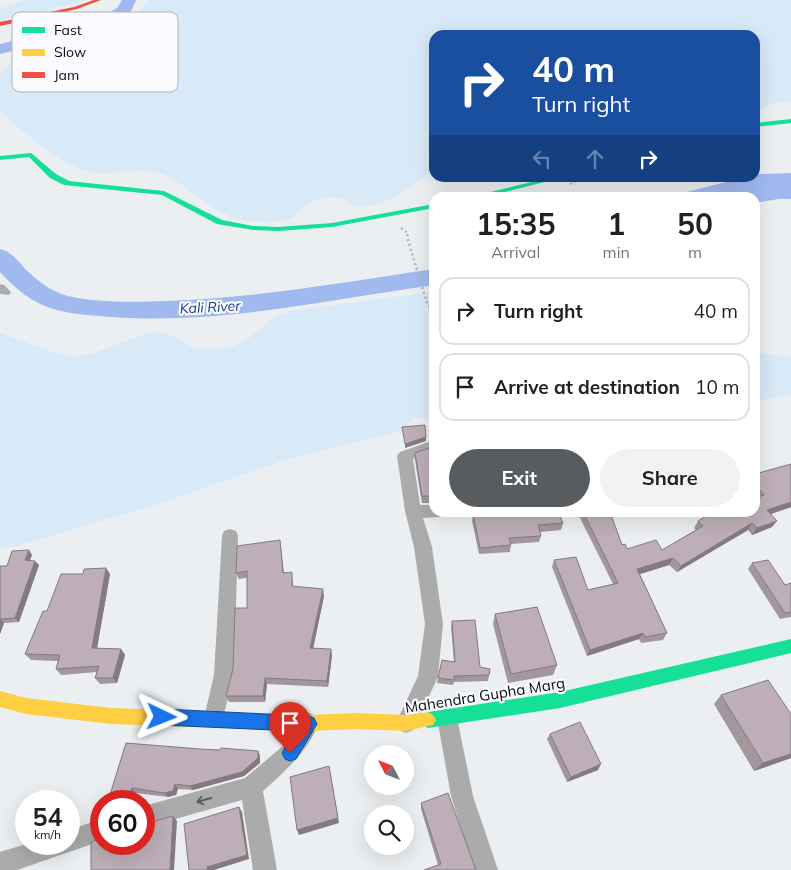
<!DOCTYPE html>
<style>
body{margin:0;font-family:Mulish,sans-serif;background:#f2f2f2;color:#202124;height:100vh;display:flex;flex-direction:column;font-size:19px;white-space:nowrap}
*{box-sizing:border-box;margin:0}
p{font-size:16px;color:#757577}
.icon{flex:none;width:28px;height:28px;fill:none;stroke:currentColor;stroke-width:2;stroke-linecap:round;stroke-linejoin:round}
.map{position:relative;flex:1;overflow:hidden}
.panel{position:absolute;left:429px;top:192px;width:331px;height:325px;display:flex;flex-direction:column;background:#fff;border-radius:15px;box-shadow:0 5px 20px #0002}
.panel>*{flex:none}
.guide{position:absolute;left:429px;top:30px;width:331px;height:152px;border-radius:15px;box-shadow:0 5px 20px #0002;background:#1a4fa0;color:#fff;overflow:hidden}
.needle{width:32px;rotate:312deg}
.fabs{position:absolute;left:364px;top:745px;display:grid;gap:10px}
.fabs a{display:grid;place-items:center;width:50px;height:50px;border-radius:50%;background:#fff;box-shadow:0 5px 20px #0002;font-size:25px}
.speed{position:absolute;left:15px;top:790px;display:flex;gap:10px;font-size:25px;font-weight:700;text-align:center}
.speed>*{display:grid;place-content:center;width:65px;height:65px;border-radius:50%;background:#fff;box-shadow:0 5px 20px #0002;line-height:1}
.speed small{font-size:12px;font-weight:400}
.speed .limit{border:8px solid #d22;background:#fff;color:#111}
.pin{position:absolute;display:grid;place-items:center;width:42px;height:42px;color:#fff;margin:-51px -21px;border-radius:50% 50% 50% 0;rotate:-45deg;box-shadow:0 0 5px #0007}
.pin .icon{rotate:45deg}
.me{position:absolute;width:55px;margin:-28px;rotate:92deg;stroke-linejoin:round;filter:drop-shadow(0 0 4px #0008)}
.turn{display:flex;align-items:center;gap:18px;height:105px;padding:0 20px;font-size:22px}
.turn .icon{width:65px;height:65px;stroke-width:2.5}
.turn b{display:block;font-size:35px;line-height:42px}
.lanes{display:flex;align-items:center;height:48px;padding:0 20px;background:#0003;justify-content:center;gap:25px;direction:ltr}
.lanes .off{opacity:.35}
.eta{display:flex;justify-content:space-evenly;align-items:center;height:85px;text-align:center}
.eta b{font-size:30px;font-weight:700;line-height:35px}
.action{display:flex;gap:10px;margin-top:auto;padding:10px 20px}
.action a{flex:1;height:58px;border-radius:30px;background:#595c5e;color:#fff;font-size:20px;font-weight:700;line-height:58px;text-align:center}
.action a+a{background:#f2f2f2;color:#202124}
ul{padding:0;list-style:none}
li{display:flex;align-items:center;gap:15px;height:68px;margin:0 10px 8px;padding:0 10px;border:2px solid #e0e0e0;border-radius:15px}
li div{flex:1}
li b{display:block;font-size:19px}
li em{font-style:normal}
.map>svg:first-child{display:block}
.green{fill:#d8e9f7}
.water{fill:#a0baf0}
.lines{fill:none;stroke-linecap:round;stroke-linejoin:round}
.river{fill:#a0baf0;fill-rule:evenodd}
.path-far1{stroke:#b2b4b5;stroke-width:2;stroke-dasharray:2 2.5;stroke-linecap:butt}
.path{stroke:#b2b4b5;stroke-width:2.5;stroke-dasharray:2 3;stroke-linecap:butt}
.street{fill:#ababab;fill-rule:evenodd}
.fast{fill:#16e098;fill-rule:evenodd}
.slow{fill:#ffcf43;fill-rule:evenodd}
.jam{fill:#f24e42;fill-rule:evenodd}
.wall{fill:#a3969d}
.shaded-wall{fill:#847a80}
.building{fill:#bdaeb7;stroke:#847a80}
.oneway{stroke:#5b5c5d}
.route{fill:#1a73e8;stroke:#114b97}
.labels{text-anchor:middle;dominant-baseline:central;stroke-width:4.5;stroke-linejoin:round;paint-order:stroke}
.water-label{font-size:14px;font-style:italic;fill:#15358b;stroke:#f9fbfe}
.near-street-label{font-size:15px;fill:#0b0d0f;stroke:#f9fbfe}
.key{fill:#f9fbfe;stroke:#b2b4b6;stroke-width:1}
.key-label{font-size:14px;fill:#0b0d0f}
</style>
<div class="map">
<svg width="791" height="870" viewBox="0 0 791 870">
<rect width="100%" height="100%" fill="#ebeff2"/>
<!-- green -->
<g class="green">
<path d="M24,0H87L0,22V9Z"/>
<path d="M149,0H791V102L772,103L755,113V35H434V171C409,188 385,209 354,206C341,193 316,196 302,208C298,212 297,216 291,218C280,223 262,222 250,221C221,221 191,187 165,175C143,166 119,174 97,173C69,172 20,130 0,110V75L18,53L42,44L121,21L139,11Z"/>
<path d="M434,292V420L415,417L402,431L287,459L158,504L17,546L0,548V333L55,353L74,357L94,353L142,335L155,332L171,335L196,349L228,348L247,340L275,317L294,310Z"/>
<path d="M755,353L791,357V395L755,401Z"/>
</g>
<!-- water -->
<path class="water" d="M791,173V199H779L755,203V198L667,197L742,178H755V175L759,174Z"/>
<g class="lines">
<!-- river -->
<g class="river">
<path d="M122,0H136C134,4 132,10 129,14C114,29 25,48 0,54V44L69,27L105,15L117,8Z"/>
<path d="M0,249C12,252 18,261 26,270C38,281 52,292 68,296C96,303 137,302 166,301C256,298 345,282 434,269V285C324,300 212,327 101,316C82,315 63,313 45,306C27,299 13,286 0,272Z"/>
</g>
<!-- path-far1 -->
<path class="path-far1" d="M570,184L583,178"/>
<!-- path -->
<path class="path" d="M401,228L408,233L407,237L428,306L434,307"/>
<!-- street -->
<g class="street">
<path d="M0,284L4,285L11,292L9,295L0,294Z"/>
<path d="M434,440V452L413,459L420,505H434V512H442L440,517L423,518L432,547L443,624L438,677L413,730L406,733L399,730L396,723L418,676L425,624L414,547L405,511L397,456L400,452Z"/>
<path d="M230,529L236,531L238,536L234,675L221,725L214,728L207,725L204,718L214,675L222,536L224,531Z"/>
<path d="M447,708L454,711L457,718L473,796L498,870H474L451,796L437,718L440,711Z"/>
<path d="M309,713L316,716L319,723C307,753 286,770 263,791L277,870H253L242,800L144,828V806L245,778L283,746L302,716Z"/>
<path d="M101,819V841L17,870H0V852L26,844H69V830Z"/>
</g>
<!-- fast -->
<g class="fast">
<path d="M791,119V123L755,127V123Z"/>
<path d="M31,153L56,174L69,181L164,191L222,220L253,226L278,227L332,223L434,204V208L332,227L278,231L253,230L217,224L162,195L64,185L50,178L29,157L0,160V156Z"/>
<path d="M548,178H560L482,198H466Z"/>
<path d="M791,639V653L560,708L428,728L423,725L420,720L423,715L428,712L560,692Z"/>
</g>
<!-- slow -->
<path class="slow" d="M0,691L26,698L111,708L309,715L356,713L406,715L428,712L433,715L436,720L433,725L406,731L356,729L309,731L111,724L26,714L0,707Z"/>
<!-- jam -->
<path class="jam" d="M94,0H101L77,9L0,26V22L74,7Z"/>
</g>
<!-- wall -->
<g class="wall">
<path d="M415,453L430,457H434V503H422L415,460Z"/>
<path d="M791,464V507L771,514L772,527L752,535L748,530L677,572L669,565L640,574L667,633L663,640L641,643L639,639L587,656L552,567L554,560L588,590L613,584L577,512H610L622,545L627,549L662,550L696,530L694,528L698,521L755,512L757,498L755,496V474Z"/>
<path d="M473,514L563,523L561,530L540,532L541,536L539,542L511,544L510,552L479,554L472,521Z"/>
<path d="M281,547L284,573L293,579V586L324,596L313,648L332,655L328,687L267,684L265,702H229L226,696L233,669L247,608V578L239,579L236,573Z"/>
<path d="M32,555L30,560L39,565L19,622L4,623L0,634V566H7Z"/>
<path d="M752,563L785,585L791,583V617L780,619L748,569Z"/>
<path d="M110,574L97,648L121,649L125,655L117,683L100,684L95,678L97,672L61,675L56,669L58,661L31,660L25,654L47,611Z"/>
<path d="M495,614L557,665L553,675L508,683L493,624Z"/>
<path d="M452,621L480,667L489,675L488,681L454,682L453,685L437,683L438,678L454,662L451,627Z"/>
<path d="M721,695L791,758L754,771L714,704Z"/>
<path d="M550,734L598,770L567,782L547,739Z"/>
<path d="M126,743L260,756V763L244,776L193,790L178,789L176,795L168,797L136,793L133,801H113L109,798Z"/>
<path d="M421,803L476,870L438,865L421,809Z"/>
</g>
<!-- shaded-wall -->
<g class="shaded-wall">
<path d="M426,437V441L405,448V444Z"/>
<path d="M791,502V507L762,517L767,510Z"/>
<path d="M777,521L772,527L752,535L757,528Z"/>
<path d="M752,523L748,530L677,572L681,566Z"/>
<path d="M29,550L32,555L28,564L25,560Z"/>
<path d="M673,558L669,565L634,576L637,569Z"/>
<path d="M35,561L39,565L19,622L15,618Z"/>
<path d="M106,568L110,574L96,654L92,648Z"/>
<path d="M323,589L324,596L312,654L310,648Z"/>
<path d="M0,619L4,623L0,634Z"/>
<path d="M643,633L639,639L587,656L590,650Z"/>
<path d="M121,649L125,655L117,683L113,678Z"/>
<path d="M331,649L332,655L328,687L327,681Z"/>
<path d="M265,678L267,684L265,702L263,696Z"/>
<path d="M258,751L260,756V763L244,776L193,790L190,786Z"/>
<path d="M791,754V758L754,771L763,763Z"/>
<path d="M601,764L598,770L567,782L571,777Z"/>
<path d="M330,771L339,823L299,835L297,830Z"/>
<path d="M175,784L178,789L176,795L168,797L164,793Z"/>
<path d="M132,788L136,793L133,801H130L128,799Z"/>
<path d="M239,807L242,812L249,859L214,870H208L207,867Z"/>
<path d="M173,816L177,821L174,870H170Z"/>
</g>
<!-- building -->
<g class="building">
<path d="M425,425L426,437L405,444L402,427Z"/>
<path d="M429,448L430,457H434V496H422L415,453Z"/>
<path d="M791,464V502L767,510L777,521L757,528L752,523L681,566L673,558L637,569L667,633L645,637L643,633L590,650L554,560L576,557L588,590L618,583L583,512H610L622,545L625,544L627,549L656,540L662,550L703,526L698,521L713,512H755V498L764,495L755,484V474Z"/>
<path d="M490,512H558L563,523L538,525L541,536L509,538L511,545L480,548L473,514Z"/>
<path d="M280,540L283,573L292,572V586L323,589L310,648L331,649L327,681L265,678L263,696H226L233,669L235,608H247V571L236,573L237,546Z"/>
<path d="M29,550L25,560L35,561L15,618L0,619V566H7L12,551Z"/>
<path d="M768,560L785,585L791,583V612L785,613L752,563Z"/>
<path d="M106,568L92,648L121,649L113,678H95L99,666L56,669L60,655L25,654L43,611H47L61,574H83L84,569Z"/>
<path d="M537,607L557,665L511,674L495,614Z"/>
<path d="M475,620L480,667L490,669L489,675L454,676V680L438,678L442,660L455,662L452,621Z"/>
<path d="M768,680L791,714V754L763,763L721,695Z"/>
<path d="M580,722L601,764L571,777L550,734Z"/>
<path d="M126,743L200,749L220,750L221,748L258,751V758L242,772L190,786L175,784L173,791L164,793L132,788L128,799L109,798Z"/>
<path d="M329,766L338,818L297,830L290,777Z"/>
<path d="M448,793L476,870H424L441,864L421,803Z"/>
<path d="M239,807L247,855L207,867L208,870H189L184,824Z"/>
<path d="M173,816L170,870H91V842L101,838V844H144V824Z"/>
</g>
<!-- one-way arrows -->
<defs><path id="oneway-shaft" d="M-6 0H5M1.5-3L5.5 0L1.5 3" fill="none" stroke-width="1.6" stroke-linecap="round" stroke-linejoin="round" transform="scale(1.25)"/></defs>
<use class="oneway" href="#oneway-shaft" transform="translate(204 800) rotate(165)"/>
<!-- route -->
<path class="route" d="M162,709L309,716L314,718L317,724L296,759L290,761L285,759L282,753L295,731L162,725L157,722L154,717L157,711Z"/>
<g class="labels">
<!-- water labels -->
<g class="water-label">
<text transform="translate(210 307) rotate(-3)">Kali River</text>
</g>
<!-- near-street labels -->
<g class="near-street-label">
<text transform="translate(485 695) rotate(-9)">Mahendra Gupha Marg</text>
</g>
</g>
<!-- legend -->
<rect x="12" y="12" width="166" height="80" rx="8" class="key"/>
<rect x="22" y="27" width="23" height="6" fill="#16e098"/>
<rect x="22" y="49" width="23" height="7" fill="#ffcf43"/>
<rect x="22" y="72" width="23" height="6" fill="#f24e42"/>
<g class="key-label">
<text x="54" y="35">Fast</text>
<text x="54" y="57">Slow</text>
<text x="54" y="80">Jam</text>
</g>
</svg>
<div class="fabs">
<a><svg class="needle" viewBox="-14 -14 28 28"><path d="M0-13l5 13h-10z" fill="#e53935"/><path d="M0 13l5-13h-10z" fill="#757577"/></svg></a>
<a><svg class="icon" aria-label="search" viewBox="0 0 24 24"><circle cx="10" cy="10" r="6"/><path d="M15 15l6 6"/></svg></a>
</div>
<div class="speed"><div>54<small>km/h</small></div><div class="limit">60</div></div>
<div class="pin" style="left:290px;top:753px;background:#d93025"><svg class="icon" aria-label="arrive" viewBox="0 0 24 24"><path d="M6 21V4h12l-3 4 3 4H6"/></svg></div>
<svg class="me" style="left:162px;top:717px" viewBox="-20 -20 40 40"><path d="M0-17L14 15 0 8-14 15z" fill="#1a73e8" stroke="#fff" stroke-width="4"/></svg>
<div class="guide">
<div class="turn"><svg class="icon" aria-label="right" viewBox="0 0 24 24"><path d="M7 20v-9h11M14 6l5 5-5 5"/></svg><div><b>40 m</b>Turn right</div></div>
<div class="lanes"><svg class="icon off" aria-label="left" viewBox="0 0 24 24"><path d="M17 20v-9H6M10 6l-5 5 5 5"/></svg><svg class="icon off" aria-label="ahead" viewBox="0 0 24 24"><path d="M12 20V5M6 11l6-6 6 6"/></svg><svg class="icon" aria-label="right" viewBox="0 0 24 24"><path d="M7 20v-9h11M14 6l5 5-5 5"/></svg></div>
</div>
<section class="panel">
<div class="eta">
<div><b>15:35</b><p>Arrival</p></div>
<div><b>1</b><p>min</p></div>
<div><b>50</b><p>m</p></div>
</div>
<ul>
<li><svg class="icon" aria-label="right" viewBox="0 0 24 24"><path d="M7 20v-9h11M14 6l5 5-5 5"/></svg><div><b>Turn right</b></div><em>40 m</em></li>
<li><svg class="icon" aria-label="arrive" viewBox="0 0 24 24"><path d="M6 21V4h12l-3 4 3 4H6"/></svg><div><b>Arrive at destination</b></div><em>10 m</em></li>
</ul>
<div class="action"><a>Exit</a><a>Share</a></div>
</section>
</div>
